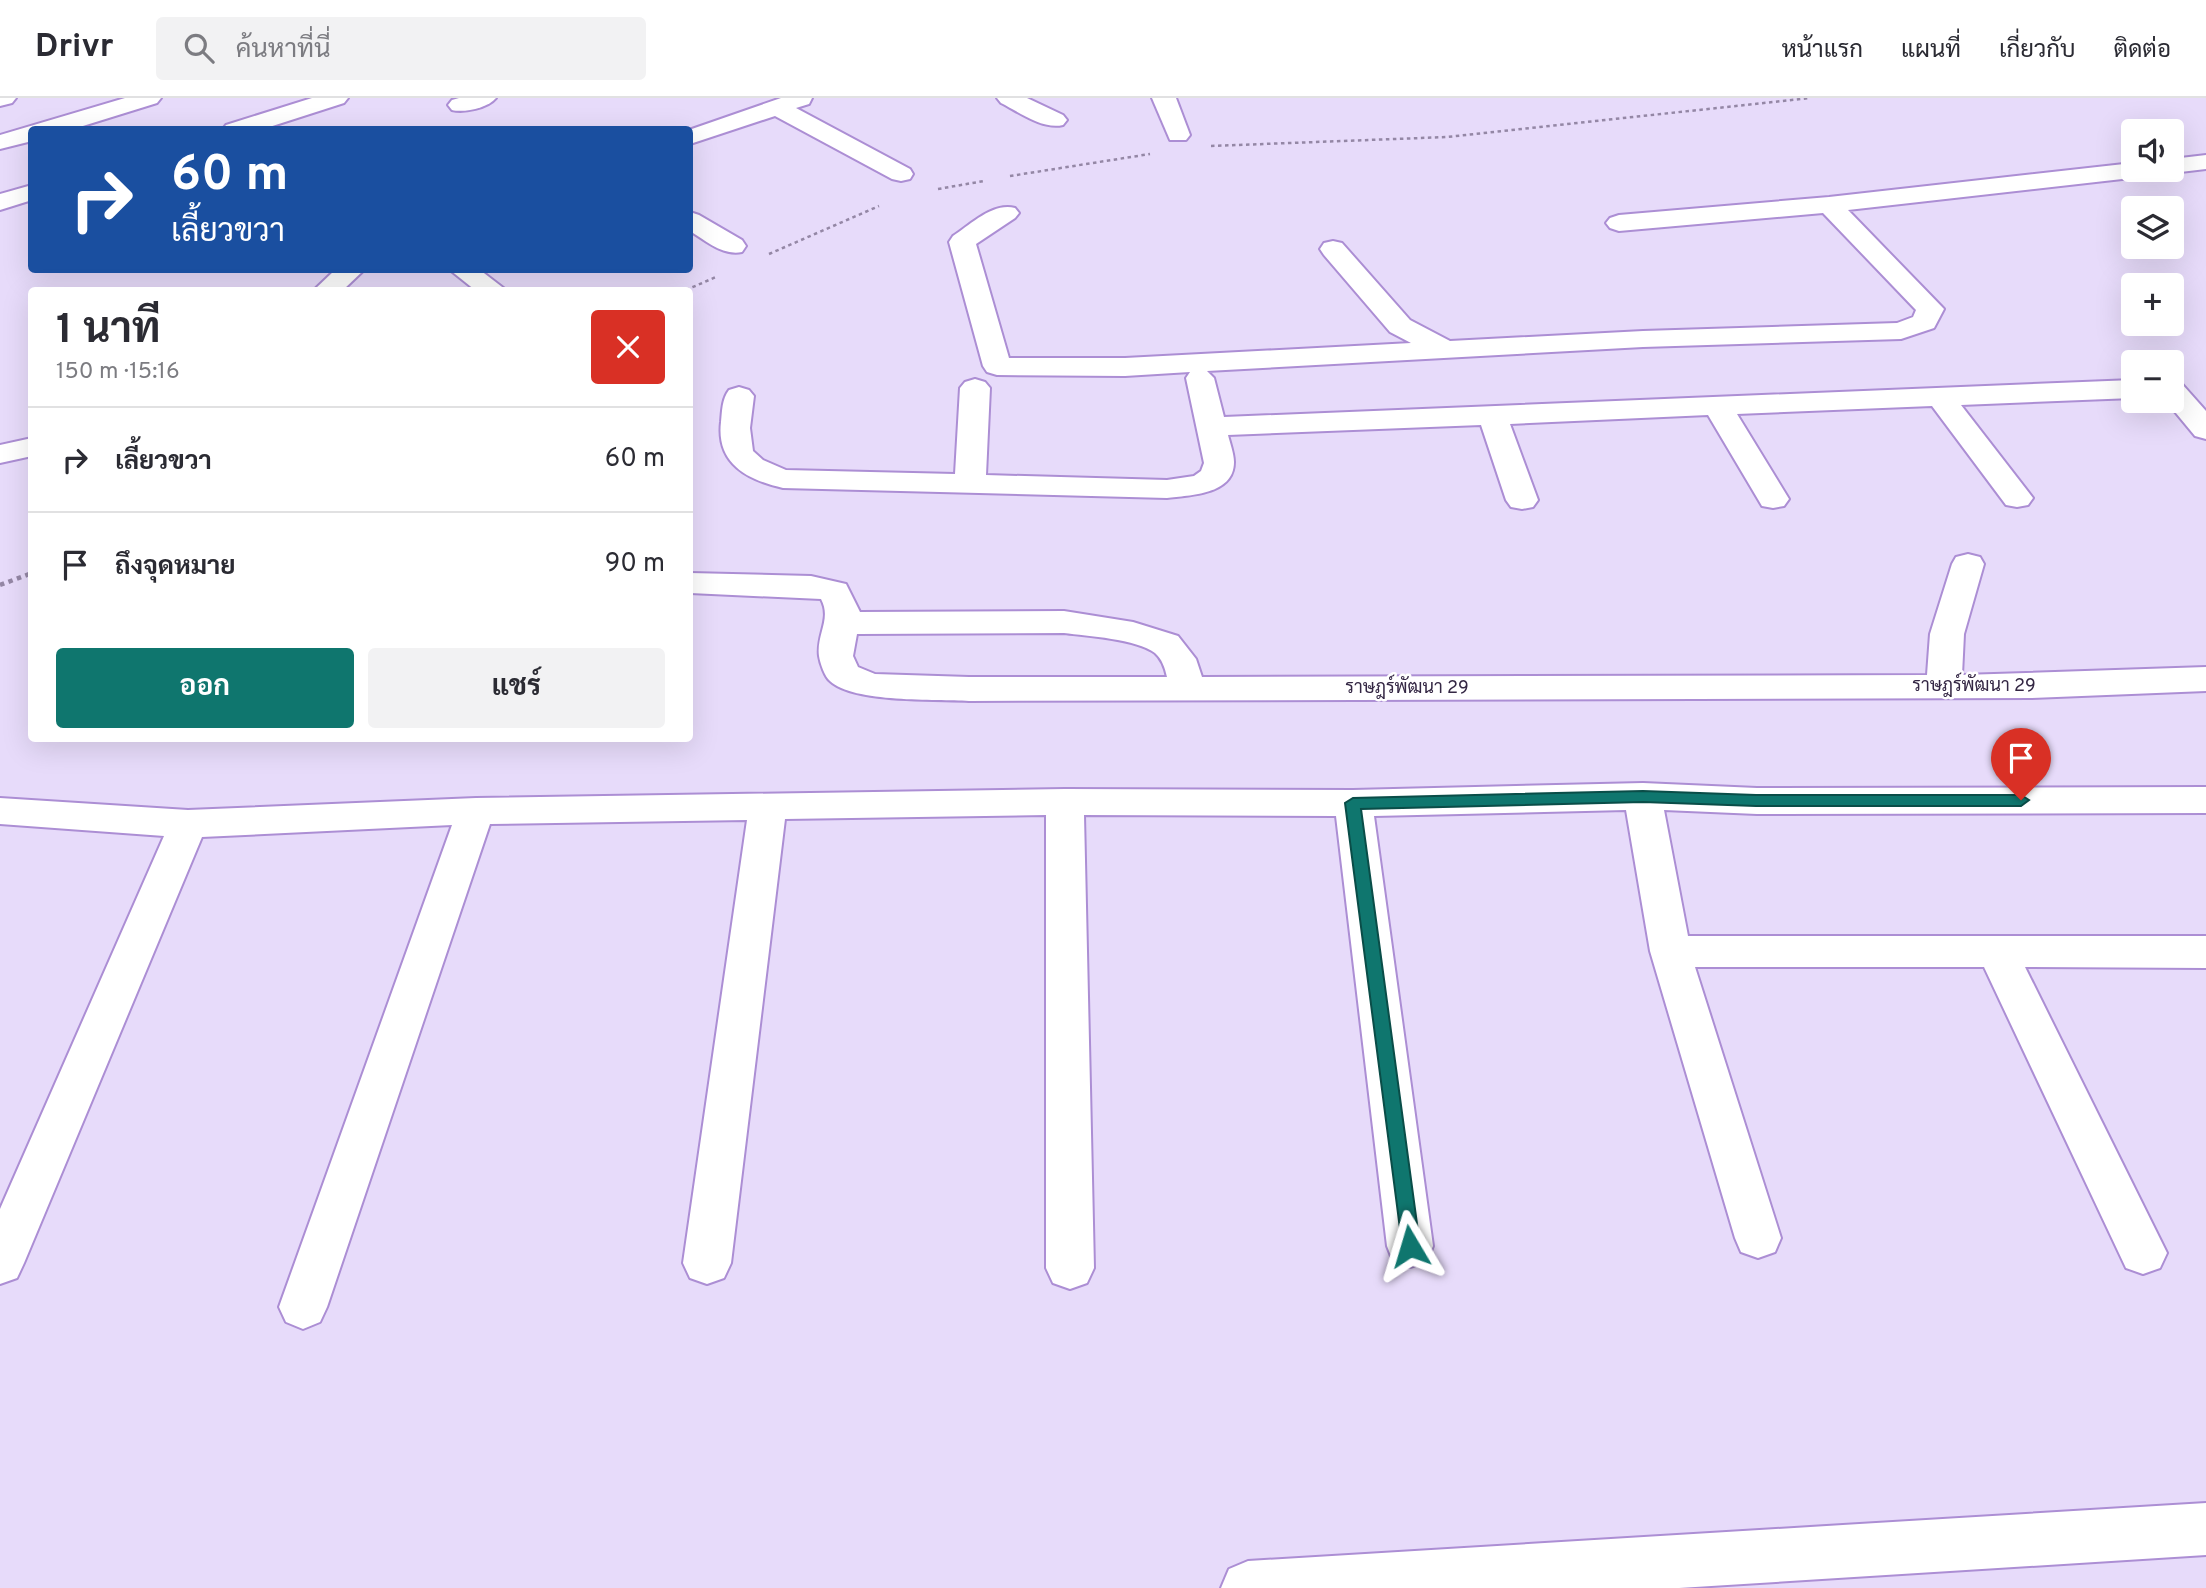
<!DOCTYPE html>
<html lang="th">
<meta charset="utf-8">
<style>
body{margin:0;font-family:Overpass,Sarabun,sans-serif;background:#f2f2f3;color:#2b2b33;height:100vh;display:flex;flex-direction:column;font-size:26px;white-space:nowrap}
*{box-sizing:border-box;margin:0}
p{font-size:23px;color:#7c7c81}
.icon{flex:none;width:38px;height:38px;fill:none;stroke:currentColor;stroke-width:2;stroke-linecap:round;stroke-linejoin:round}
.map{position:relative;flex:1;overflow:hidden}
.panel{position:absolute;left:28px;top:189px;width:665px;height:455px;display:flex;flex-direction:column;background:#fff;border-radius:7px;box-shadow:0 7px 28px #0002}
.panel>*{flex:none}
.hud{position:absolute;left:28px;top:28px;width:665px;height:147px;border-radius:7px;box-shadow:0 7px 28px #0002;background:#1a4fa0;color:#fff;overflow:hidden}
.fabs{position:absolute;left:2121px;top:21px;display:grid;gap:14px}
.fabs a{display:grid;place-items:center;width:63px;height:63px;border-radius:7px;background:#fff;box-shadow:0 7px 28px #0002;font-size:35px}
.pin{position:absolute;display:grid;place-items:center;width:60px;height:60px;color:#fff;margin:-72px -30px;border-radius:50% 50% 50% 0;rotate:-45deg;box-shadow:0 0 7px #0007}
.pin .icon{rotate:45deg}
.me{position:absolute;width:77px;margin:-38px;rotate:353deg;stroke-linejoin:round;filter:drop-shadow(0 0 5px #0008)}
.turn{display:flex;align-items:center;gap:24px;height:147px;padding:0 28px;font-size:32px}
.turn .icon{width:91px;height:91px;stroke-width:2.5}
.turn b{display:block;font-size:49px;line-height:60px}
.round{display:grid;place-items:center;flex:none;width:74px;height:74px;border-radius:7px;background:#f2f2f3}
.headline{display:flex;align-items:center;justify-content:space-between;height:119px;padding:0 28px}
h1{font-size:42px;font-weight:700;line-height:52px}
.primary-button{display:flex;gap:14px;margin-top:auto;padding:14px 28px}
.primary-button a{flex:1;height:80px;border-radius:7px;background:#0f766e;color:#fff;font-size:28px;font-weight:700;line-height:80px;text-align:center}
.primary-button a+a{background:#f2f2f3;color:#2b2b33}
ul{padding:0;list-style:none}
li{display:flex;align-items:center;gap:21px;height:105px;padding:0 28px;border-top:2px solid #e1e1e2}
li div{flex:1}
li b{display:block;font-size:26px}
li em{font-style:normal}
header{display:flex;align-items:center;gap:42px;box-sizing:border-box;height:98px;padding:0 35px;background:#fff;border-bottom:2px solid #e1e1e2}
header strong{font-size:33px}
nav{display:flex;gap:38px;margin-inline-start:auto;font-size:24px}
.search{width:490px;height:63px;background:#f2f2f3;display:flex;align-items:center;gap:18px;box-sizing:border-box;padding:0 24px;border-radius:7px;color:#7c7c81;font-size:26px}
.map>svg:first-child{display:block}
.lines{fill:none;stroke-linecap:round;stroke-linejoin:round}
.minor-casing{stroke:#ac8ed4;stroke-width:4}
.major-casing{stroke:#ac8ed4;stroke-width:4}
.highway-casing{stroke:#ac8ed4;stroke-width:4}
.path-far1{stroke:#9487a5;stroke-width:2.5;stroke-dasharray:3.5 3.5;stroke-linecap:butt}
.path{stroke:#9487a5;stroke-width:4.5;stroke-dasharray:4.5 4.5;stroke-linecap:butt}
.minor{fill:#fff;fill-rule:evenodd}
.major{fill:#fff;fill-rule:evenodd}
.highway{fill:#fff;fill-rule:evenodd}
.route{fill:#0f766e;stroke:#0a4d48;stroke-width:2}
.labels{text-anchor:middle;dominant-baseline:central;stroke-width:5;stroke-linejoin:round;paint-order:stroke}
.street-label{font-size:18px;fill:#342744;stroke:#fff}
</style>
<header>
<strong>Drivr</strong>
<div class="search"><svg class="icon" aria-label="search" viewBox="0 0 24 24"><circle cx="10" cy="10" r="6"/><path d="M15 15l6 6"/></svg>ค้นหาที่นี่</div>
<nav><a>หน้าแรก</a><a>แผนที่</a><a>เกี่ยวกับ</a><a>ติดต่อ</a></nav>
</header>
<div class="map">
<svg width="2206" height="1490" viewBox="0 0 2206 1490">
<rect width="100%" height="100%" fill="#e7dbfa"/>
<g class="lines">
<defs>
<g id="minor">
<path d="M459,0H496C488,10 464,15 452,12L448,7L452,2Z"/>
<path d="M781,0H812L809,6L796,10L910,71L913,76L910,81L901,83L892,81L775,18L690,46L689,32Z"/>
<path d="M997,0H1027L1063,17L1067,22L1063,27C1043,32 1019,14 1001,5Z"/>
<path d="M1152,0H1176L1190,37L1186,42H1170Z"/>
<path d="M2206,57V71L2172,75L2162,72H2172V61Z"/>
<path d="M2133,65V72H2152L2149,77L2140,79L1848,112L1944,211L1934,230L1901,241L1643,249L1207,273L1214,280L1224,319L2133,282V300L1961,307L2033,400L2028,407L2017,409L2006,407L1932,308L1737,316L1789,401L1784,408L1773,410L1762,408L1708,317L1510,326L1538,402L1533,409L1522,411L1511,409L1506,402L1481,327L1228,337C1230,345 1234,356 1234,364C1234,397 1190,397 1167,400L783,390C748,382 716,366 721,324C722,313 722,301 729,292L739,289L749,292L754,298L750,330L753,353L763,362L786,372L955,376L960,290L965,284L975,281L985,284L990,290L986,377L1167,382L1194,378L1201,373L1204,365L1186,280L1190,274L1125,278L997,277L987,274L983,268L949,144L953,138C970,127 993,104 1015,110L1019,115L1015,120L976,146L1009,260H1125L1411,245L1390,234L1324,157L1320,151L1324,145L1333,143L1342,145L1410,222L1450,243L1643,233L1897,225L1913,219L1916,212L1823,115L1619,133L1610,130L1606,125L1610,120L1619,117L1829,99Z"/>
<path d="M690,114L699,117L742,142L746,148L742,154C723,158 706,143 690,133Z"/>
<path d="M335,172H364L343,192H314Z"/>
<path d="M450,172H480L506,192H475Z"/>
<path d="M2172,283L2182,286L2206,313V341L2195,338L2166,303H2172Z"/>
<path d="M32,340V358L0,365V347Z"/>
<path d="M1968,456L1980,459L1984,466L1964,536L1962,577L2206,569V593L2031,600L969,603C937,601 853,605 830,583C825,579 820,565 819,558C816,537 832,521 821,501L690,495V475L811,478L846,486L860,514L1064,513L1133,524L1178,538L1196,561L1202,579L1927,577L1930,536L1952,466L1956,459ZM1064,535C1087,538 1137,541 1155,555C1162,561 1165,570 1167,579H969L875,576L858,569L853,558L857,536Z"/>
<path d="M1643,685L1757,690L2206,689V715L1757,716L1664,712L1688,838H2206V870L2025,869L2167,1155L2160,1170L2143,1176L2126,1170L1984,869H1695L1781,1140L1775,1154L1758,1160L1741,1154L1735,1140L1650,853L1626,712L1374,718L1433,1148L1427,1163L1410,1169L1393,1163L1387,1148L1336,718L1084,717L1094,1170L1087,1185L1070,1191L1053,1185L1046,1170V717L785,721L731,1165L724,1180L707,1186L690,1180L683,1165L747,722L490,726L327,1209L320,1224L303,1231L286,1224L279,1209L452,727L202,739L24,1165L17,1180L0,1186V1111L164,738L0,726V700L188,712L476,700L1065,691L1353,692Z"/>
<path d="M2206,1405V1457L1679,1490H1221L1229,1471L1248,1463Z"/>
</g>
<g id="major">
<path d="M312,0H348L344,5L260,32H222L226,27Z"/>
<path d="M32,87V102L0,112V96Z"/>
</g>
<g id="highway">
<path d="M0,0H16L12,5L0,8Z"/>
<path d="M125,0H161L157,5L70,32H32V43L0,51V37Z"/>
</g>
</defs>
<!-- minor casing -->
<use href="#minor" class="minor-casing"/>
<!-- major casing -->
<use href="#major" class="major-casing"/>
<!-- highway casing -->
<use href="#highway" class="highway-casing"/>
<!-- path-far1 -->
<g class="path-far1">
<path d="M1211,48L1447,39L1810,0"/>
<path d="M1010,78L1150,56"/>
<path d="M938,91L984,83"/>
<path d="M769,156L879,108"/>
<path d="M686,192L716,179"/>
</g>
<!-- path -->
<path class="path" d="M0,487L32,475"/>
<!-- minor -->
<use href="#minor" class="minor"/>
<!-- major -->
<use href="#major" class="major"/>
<!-- highway -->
<use href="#highway" class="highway"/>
</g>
<!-- route -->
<path class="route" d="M1643,693L1756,697H2021L2029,702L2021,708H1756L1643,704L1361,711L1420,1148L1417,1154L1410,1157L1403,1154L1345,705L1353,700Z"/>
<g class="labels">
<!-- street labels -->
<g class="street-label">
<text x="1974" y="588">ราษฎร์พัฒนา 29</text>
<text x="1407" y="590">ราษฎร์พัฒนา 29</text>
</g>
</g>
</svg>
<div class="fabs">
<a><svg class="icon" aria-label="sound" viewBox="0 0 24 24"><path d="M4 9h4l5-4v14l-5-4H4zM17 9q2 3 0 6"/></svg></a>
<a><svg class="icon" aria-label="layers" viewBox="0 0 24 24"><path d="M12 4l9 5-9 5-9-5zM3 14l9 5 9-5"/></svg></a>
<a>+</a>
<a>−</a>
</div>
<div class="pin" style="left:2021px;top:702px;background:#d93025"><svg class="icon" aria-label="arrive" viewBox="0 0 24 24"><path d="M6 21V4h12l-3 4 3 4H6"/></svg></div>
<svg class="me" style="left:1410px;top:1148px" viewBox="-20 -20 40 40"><path d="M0-17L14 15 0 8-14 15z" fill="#0f766e" stroke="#fff" stroke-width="4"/></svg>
<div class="hud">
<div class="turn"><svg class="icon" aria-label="right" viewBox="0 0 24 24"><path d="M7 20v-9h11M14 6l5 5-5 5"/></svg><div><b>60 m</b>เลี้ยวขวา</div></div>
</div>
<section class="panel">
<div class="headline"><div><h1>1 นาที</h1><p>150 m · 15:16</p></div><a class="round" style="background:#d93025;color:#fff"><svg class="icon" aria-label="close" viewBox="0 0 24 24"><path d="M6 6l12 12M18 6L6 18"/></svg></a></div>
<ul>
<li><svg class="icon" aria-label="right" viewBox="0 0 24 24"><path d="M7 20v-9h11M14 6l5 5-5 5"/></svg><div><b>เลี้ยวขวา</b></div><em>60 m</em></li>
<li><svg class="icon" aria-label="arrive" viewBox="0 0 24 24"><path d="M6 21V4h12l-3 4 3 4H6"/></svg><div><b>ถึงจุดหมาย</b></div><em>90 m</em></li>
</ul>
<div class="primary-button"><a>ออก</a><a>แชร์</a></div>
</section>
</div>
